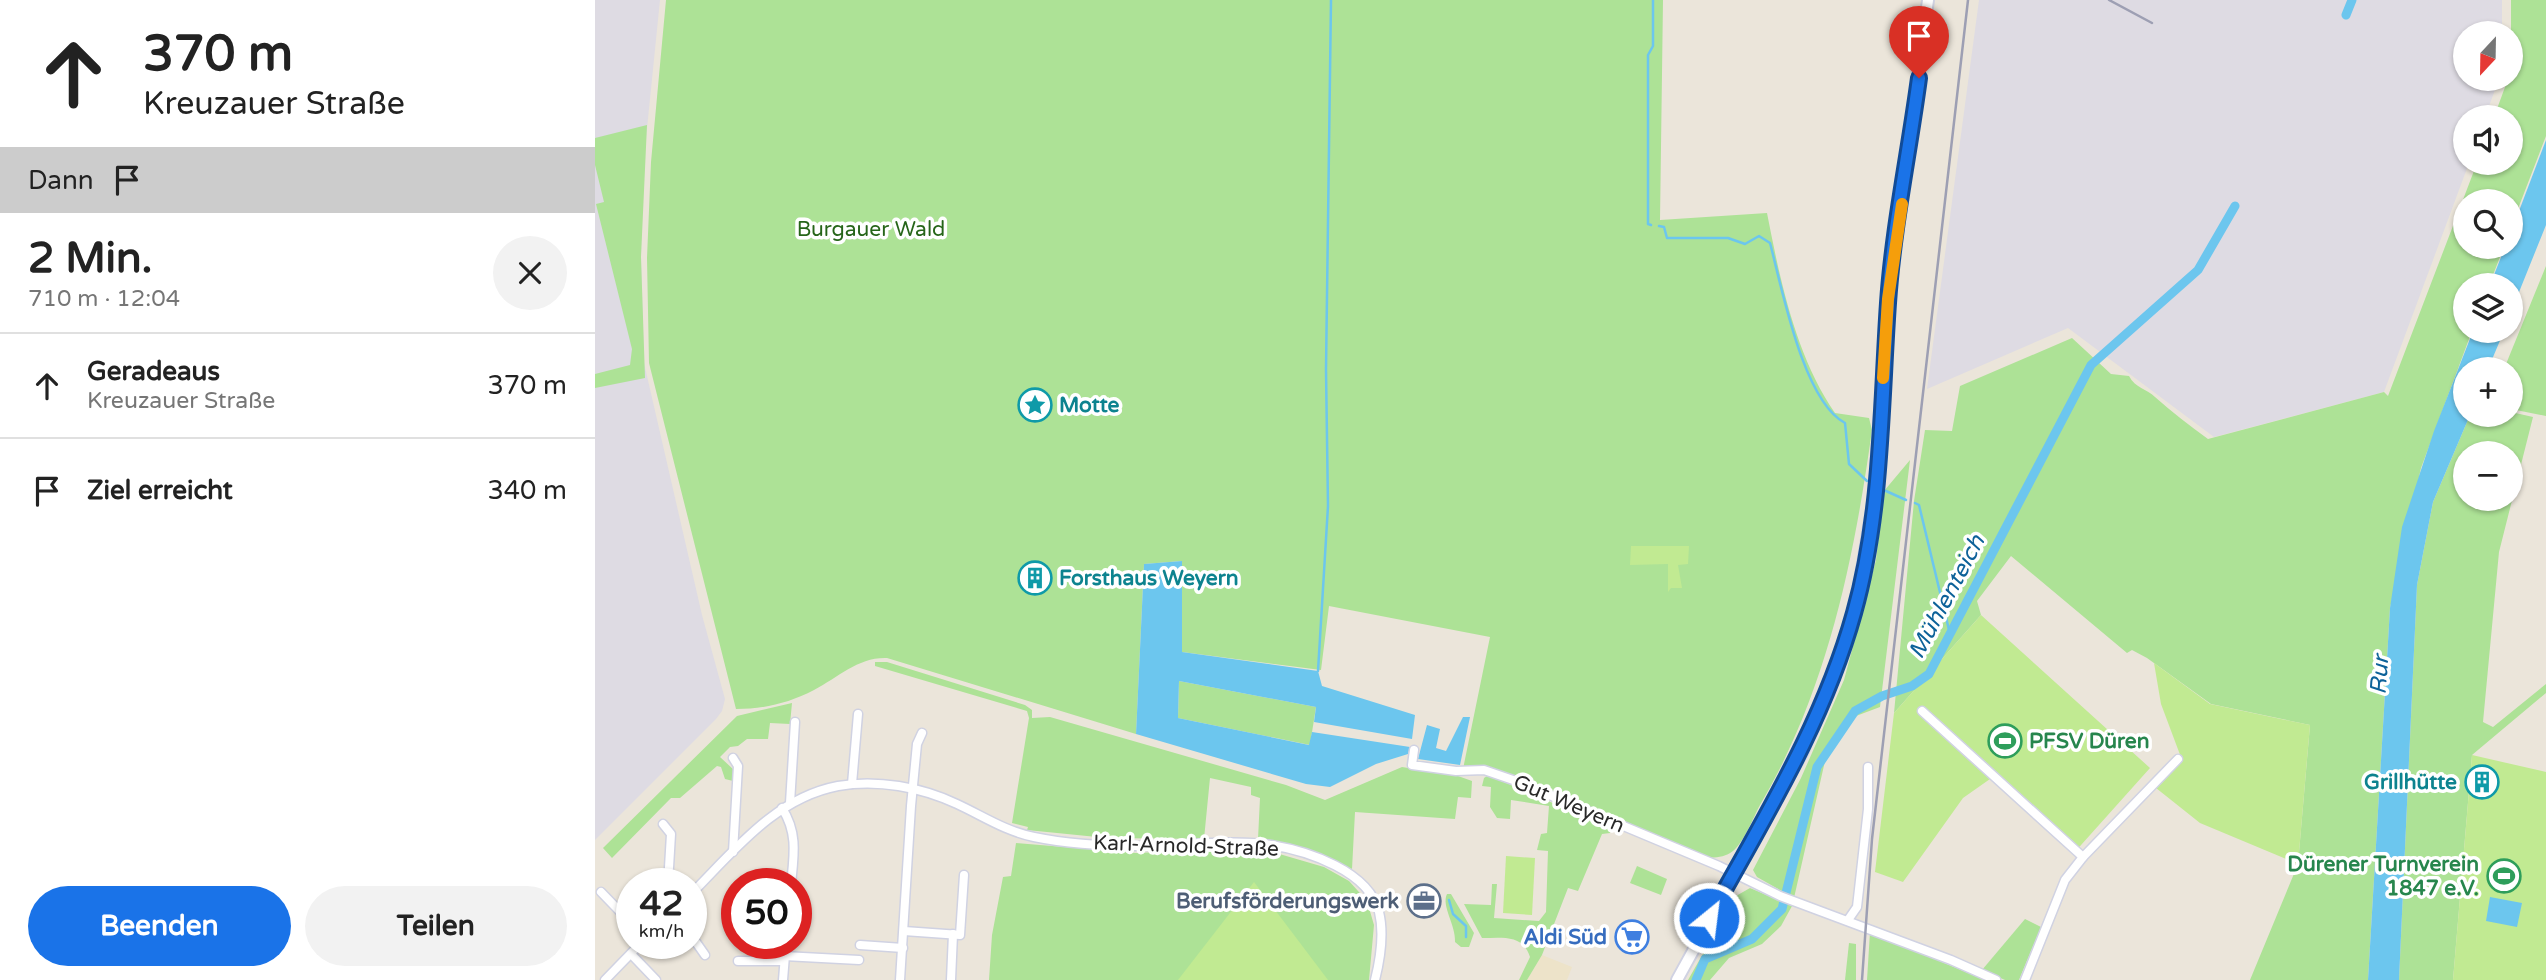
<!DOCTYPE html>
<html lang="de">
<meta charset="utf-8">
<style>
body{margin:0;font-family:"Varela Round",sans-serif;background:#f2f2f2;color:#222;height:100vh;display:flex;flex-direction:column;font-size:26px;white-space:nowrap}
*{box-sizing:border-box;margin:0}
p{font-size:23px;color:#767676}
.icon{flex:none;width:38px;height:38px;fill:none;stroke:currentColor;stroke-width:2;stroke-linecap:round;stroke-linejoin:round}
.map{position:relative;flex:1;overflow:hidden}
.details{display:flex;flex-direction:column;background:#fff;width:595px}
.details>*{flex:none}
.top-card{background:#fff;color:#222;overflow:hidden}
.needle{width:46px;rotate:202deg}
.controls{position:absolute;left:1858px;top:21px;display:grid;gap:14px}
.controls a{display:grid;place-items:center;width:70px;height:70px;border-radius:50%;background:#fff;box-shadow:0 2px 5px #0004;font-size:35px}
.speed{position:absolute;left:21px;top:868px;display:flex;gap:14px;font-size:35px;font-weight:700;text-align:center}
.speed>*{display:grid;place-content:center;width:91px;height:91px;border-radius:50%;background:#fff;box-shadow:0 2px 5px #0004;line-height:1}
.speed small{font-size:18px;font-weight:400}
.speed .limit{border:10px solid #d22;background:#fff;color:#111}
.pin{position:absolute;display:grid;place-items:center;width:60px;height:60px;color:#fff;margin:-72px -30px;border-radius:50% 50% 50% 0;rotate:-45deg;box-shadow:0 0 7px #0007}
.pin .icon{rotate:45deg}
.me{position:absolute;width:77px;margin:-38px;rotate:29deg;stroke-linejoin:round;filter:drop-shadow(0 0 5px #0008)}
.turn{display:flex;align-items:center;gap:24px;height:147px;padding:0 28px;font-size:32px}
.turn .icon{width:91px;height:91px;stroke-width:2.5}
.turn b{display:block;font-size:49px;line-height:60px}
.then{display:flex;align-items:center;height:66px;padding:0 28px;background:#0003;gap:14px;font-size:26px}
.round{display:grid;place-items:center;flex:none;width:74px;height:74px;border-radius:37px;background:#f2f2f2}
.headline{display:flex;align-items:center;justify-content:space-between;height:119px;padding:0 28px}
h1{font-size:42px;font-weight:700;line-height:52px}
.primary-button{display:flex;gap:14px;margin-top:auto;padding:14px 28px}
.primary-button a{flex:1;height:80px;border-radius:42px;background:#1a73e8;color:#fff;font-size:28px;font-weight:700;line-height:80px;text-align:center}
.primary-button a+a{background:#f2f2f2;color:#222}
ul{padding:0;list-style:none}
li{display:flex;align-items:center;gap:21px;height:105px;padding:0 28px;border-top:2px solid #e0e0e0}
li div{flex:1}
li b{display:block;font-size:26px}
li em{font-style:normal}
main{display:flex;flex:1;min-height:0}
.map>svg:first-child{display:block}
.industrial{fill:#dedbe3}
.education{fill:#ede3c9}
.green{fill:#ade296;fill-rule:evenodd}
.pitch{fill:#c1ea92}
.water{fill:#6cc6ee}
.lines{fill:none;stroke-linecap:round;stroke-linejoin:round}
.stream{stroke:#6cc6ee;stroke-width:2.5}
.canal{stroke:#6cc6ee;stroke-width:9}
.minor-casing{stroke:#d0d2e2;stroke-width:11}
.secondary-casing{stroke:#d0d2e2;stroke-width:14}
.minor{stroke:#fff;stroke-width:8}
.secondary{stroke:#fff;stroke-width:10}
.rail{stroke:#9d9fb3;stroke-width:2.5}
.route-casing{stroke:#114b97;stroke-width:18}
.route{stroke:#1a73e8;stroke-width:12}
.slow{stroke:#f59e0b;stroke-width:12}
.labels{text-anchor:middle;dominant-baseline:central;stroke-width:7;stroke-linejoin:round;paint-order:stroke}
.park-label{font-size:21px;fill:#266519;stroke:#fff}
.culture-label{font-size:21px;font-weight:bold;fill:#0d838f;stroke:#fff;text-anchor:start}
.leisure-label{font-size:21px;font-weight:bold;fill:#27864d;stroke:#fff;text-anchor:start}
.street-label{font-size:21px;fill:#292929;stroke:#fff}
.service-label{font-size:21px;font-weight:bold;fill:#4e5e75;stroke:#fff;text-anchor:end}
.shop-label{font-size:21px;font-weight:bold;fill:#366cbe;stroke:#fff;text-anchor:end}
.water-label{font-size:23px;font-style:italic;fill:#0d6299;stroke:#fff}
</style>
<main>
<section class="details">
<div class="top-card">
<div class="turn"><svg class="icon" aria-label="ahead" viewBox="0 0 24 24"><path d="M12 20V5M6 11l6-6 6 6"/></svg><div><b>370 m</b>Kreuzauer Straße</div></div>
<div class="then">Dann<svg class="icon" aria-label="arrive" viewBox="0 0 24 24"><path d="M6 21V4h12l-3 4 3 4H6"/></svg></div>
</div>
<div class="headline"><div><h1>2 Min.</h1><p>710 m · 12:04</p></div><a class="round"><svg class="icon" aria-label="close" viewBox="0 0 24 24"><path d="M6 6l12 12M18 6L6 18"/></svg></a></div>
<ul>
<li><svg class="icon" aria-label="ahead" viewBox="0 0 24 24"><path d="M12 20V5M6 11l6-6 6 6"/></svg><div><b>Geradeaus</b><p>Kreuzauer Straße</p></div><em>370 m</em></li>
<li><svg class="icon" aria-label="arrive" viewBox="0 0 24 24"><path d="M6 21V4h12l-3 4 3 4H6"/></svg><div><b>Ziel erreicht</b></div><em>340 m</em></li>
</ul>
<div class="primary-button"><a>Beenden</a><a>Teilen</a></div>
</section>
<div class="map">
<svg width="1951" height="980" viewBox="0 0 1951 980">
<rect width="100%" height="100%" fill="#ebe5da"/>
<!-- industrial -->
<g class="industrial">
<path d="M0,0H65L48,168L46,257L49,363L107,615L130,699L127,711L121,719L0,840Z"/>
<path d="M1384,0H1907V33H1871V79H1904L1890,117H1871V163H1874L1789,392L1619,437L1473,328L1332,389Z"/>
</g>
<!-- education -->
<path class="education" d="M947,955L977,967L972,980H932Z"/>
<!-- green -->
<g class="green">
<path d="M71,0H1068L1065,220L1172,213C1185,280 1201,357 1240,413L1274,418L1277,430C1259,560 1232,691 1165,805C1158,818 1149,842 1138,851C1129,858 1118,858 1107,857L927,780L868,769L895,637L734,606L726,670L587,652V561L549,564L541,734L292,658C263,657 244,677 219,690C194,703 169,709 141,709L54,363L52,258L56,162Z"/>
<path d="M1916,0H1951V136L1916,227V201H1871V247H1909L1894,285H1871V331H1877L1826,468L1795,608L1773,980H1655L1703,864L1715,725L1616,704L1552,658L1537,650L1532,653L1416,556L1382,601L1386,615L1299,713L1319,501L1330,430L1357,431L1365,386L1477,338L1516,374L1534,376C1540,388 1552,389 1560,397C1577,412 1594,425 1613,439L1789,392L1793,396L1882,163H1916V117H1899L1913,79H1916Z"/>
<path d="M52,125L46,257L50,378L0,388V374L35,365L37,349L1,204L9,202L0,165V138Z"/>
<path d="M1951,266V416L1916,409V369H1909Z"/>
<path d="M1916,412L1938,417L1904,552L1888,722L1898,727L1951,684V693L1877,755L1858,980H1804L1822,585L1838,502L1875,415ZM1871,453H1916V499H1871Z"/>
<path d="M1315,460L1285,707L1261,716L1230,761L1199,898L1162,877L1158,870L1206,778L1249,680L1281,560L1289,491Z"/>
<path d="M280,662H292L430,705L437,710V718L455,717L691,785L730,800L807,767L863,776L877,781L876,798L863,797L860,819L760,812L757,869L706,847L663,839L665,798L656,795V787L615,778L609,839L512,838L432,830L433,827L417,823L434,718L432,711L280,666Z"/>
<path d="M584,681L721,707L715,745L583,718Z"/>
<path d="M197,703L195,724L175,723L173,739H152L143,746L135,747L125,757L139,770L138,781L130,779L126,767L122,766L85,798H76L17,858L8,848L142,716Z"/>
<path d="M892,776L925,788L1016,830L1015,833L1007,834L983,891L973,888L947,955L932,980H924L935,957C928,934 907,938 887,938L869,904L896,905L897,884H902L899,918L944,921L951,912L953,851L942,850L946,834L952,833L954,806L916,800L915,819L902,818L895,807L896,787L887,786L889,778Z"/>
<path d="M421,843L541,853L664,848L729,867L754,881L772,901L779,925L774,980H394L397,935L408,877L416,876Z"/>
<path d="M1042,866L1072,879L1066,895L1035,883Z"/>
<path d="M1155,888L1197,906L1186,926L1167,944L1134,958L1115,980H1093L1141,896Z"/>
<path d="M852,894H856L879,933L874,947H866L860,942C861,925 846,906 852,894Z"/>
<path d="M1430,919L1446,927L1424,980H1410L1387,970Z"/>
<path d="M1275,932L1390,980H1272Z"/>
<path d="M1254,943L1261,944V980H1250Z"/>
</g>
<!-- pitch -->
<g class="pitch">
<path d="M1036,546H1094L1093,564L1083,565L1087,588H1076L1073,592V564L1035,565Z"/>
<path d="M1386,615L1555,768L1478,854L1395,779L1368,798L1308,882L1280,872L1299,713Z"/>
<path d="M1559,663L1615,704L1715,725L1703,864L1605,823L1561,788L1587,760L1566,704Z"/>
<path d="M1877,755L1951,772V980H1858Z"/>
<path d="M911,856L940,858L937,915L908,913Z"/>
<path d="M659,882L733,980H583Z"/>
</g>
<!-- water -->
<g class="water">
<path d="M1951,140V225L1916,312V285H1895L1910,247H1916V232Z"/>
<path d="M1878,331H1909L1893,369H1871V415H1875L1838,502L1822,585L1804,980H1773L1795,608L1807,527L1839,431Z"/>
<path d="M587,561V652L723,671L727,686L820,715L817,739L719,722L721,707L584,681L583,718L714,745L717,732L815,747L813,754L781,764L735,787L711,784L541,734L549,564Z"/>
<path d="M868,717H875L865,765L823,759L832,725L845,729L841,748L851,751Z"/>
<path d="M1895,897L1927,903L1922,927L1891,921Z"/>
</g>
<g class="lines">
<!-- stream -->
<g class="stream">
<path d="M1056,225L1053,224V55L1058,46V0"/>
<path d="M1064,226L1069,227L1072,238H1133L1150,244L1164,236L1175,243C1187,288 1208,401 1250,423L1254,464L1272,481"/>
<path d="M1291,491L1311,500"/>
<path d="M1320,503L1324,505L1355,634"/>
<path d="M723,671L733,506L731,370L736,0"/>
<path d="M854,900L858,914L871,926V937"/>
</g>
<!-- canal -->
<g class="canal">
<path d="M1751,15L1757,0"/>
<path d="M1101,980L1110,959L1157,939L1187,909L1222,767L1260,711L1287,696L1317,686L1334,674L1496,365L1603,270L1640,206"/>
</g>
<defs>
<g id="minor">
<path d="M1327,711L1488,857"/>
<path d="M819,750L817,765L861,771L889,770L921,781L1124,866L1185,896L1356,960L1401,980"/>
<path d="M257,784L263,714"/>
<path d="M195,803L200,722"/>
<path d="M187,808C203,833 199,855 196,884"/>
<path d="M68,824L76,834L73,884"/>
<path d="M138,852L143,766L138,758"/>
<path d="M6,892L37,924"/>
<path d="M96,894C139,851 180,798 243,786C282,779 326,787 362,804C388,816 410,831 439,837C473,844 509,846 544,846C583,846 640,839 676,845C713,851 774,871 784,912C789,932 785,960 780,980"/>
<path d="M1253,920L1262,907L1273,809V767"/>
<path d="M309,931L365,935L369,875"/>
<path d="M96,935L110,955"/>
<path d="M265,945L308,948"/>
<path d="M36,954L61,980"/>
<path d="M189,956L264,960"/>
<path d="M143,961H189"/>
<path d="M10,980L46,943"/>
<path d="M188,980L191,943"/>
<path d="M305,980L316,806L322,744L327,733"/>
<path d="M356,980L358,934"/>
<path d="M1430,980L1470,880L1488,857L1583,759"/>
</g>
<path id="secondary" d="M1082,980L1208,751L1238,676L1260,612L1279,497L1293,299L1333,0"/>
</defs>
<!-- minor casing -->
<use href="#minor" class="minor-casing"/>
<!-- secondary casing -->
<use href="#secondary" class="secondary-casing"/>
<!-- minor -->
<use href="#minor" class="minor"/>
<!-- secondary -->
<use href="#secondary" class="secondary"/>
<!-- rail -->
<g class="rail">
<path d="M1514,0L1557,23"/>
<path d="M1267,980L1277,839L1373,0"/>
</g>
</g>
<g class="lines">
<defs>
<path id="route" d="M1114,918C1169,818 1228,724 1259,613C1287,514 1286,406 1293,303C1298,228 1314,153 1324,78"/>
</defs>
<!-- route casing -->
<use href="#route" class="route-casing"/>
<!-- route -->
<use href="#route" class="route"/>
<!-- slow -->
<path class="slow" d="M1288,378L1293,299L1307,204"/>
</g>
<!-- icons -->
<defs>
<symbol id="sight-ring" viewBox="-11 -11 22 22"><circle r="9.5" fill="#fff" stroke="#0f9aa8" stroke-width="1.5"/><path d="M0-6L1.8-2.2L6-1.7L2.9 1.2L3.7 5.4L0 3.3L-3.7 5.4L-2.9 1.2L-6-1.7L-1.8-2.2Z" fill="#0f9aa8"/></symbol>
<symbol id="building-ring" viewBox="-11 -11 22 22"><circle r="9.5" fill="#fff" stroke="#0f9aa8" stroke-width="1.5"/><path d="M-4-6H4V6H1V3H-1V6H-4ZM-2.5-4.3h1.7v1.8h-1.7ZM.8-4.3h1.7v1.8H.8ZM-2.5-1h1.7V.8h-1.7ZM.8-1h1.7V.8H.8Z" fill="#0f9aa8"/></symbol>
<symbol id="stadium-ring" viewBox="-11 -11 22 22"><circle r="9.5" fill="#fff" stroke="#2e9e5b" stroke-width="1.5"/><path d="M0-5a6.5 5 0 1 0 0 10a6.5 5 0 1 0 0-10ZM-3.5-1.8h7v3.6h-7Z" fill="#2e9e5b"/></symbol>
<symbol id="office-ring" viewBox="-11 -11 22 22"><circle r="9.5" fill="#fff" stroke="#5c6f8a" stroke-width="1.5"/><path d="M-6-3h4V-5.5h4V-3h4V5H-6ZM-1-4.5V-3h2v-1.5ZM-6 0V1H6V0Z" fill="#5c6f8a"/></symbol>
<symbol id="supermarket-ring" viewBox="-11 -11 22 22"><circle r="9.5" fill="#fff" stroke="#3f7fe0" stroke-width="1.5"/><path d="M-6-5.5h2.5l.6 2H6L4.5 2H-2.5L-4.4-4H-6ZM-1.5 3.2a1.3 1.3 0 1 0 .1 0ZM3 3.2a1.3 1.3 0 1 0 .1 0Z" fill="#3f7fe0"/></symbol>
</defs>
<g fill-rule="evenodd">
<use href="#sight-ring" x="421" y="386" width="38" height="38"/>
<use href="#building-ring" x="421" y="559" width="38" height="38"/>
<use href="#stadium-ring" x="1391" y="722" width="38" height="38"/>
<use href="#building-ring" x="1868" y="763" width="38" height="38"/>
<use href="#stadium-ring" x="1890" y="857" width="38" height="38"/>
<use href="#office-ring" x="810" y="882" width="38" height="38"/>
<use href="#supermarket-ring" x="1018" y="918" width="38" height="38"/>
</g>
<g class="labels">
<!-- park labels -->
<g class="park-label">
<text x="276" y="229">Burgauer Wald</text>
</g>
<!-- culture labels -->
<g class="culture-label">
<text x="464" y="405">Motte</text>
<text x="464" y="578">Forsthaus Weyern</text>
<text x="1862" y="782" text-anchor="end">Grillhütte</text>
</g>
<!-- leisure labels -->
<g class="leisure-label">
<text x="1434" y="741">PFSV Düren</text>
<text x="1884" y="864" text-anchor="end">Dürener Turnverein<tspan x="1884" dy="24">1847 e.V.</tspan></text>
</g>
<!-- street labels -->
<g class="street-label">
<text transform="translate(974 804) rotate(23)">Gut Weyern</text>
<text transform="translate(591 846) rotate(2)">Karl-Arnold-Straße</text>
</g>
<!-- service labels -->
<g class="service-label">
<text x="804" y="901">Berufsförderungswerk</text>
</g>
<!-- shop labels -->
<g class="shop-label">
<text x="1012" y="937">Aldi Süd</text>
</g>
<!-- water labels -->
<g class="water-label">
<text transform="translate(1352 597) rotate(-62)">Mühlenteich</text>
<text transform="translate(1785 675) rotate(-86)">Rur</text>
</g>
</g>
</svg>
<div class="controls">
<a><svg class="needle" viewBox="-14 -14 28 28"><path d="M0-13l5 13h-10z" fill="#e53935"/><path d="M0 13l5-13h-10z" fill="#767676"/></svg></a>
<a><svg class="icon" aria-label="sound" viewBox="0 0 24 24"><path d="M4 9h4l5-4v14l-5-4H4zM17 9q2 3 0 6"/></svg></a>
<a><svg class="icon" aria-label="search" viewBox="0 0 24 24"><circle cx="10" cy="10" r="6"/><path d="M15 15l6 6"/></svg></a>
<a><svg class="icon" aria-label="layers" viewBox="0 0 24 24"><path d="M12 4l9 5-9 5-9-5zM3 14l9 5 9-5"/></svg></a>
<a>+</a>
<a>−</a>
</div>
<div class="speed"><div>42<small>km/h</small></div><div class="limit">50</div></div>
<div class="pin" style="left:1324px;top:78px;background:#d93025"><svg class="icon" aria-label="arrive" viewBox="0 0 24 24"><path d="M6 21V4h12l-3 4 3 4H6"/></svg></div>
<svg class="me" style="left:1114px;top:918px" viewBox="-20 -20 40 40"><circle r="17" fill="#1a73e8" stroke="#fff" stroke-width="3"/><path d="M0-11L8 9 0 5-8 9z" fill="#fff"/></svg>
</div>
</main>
